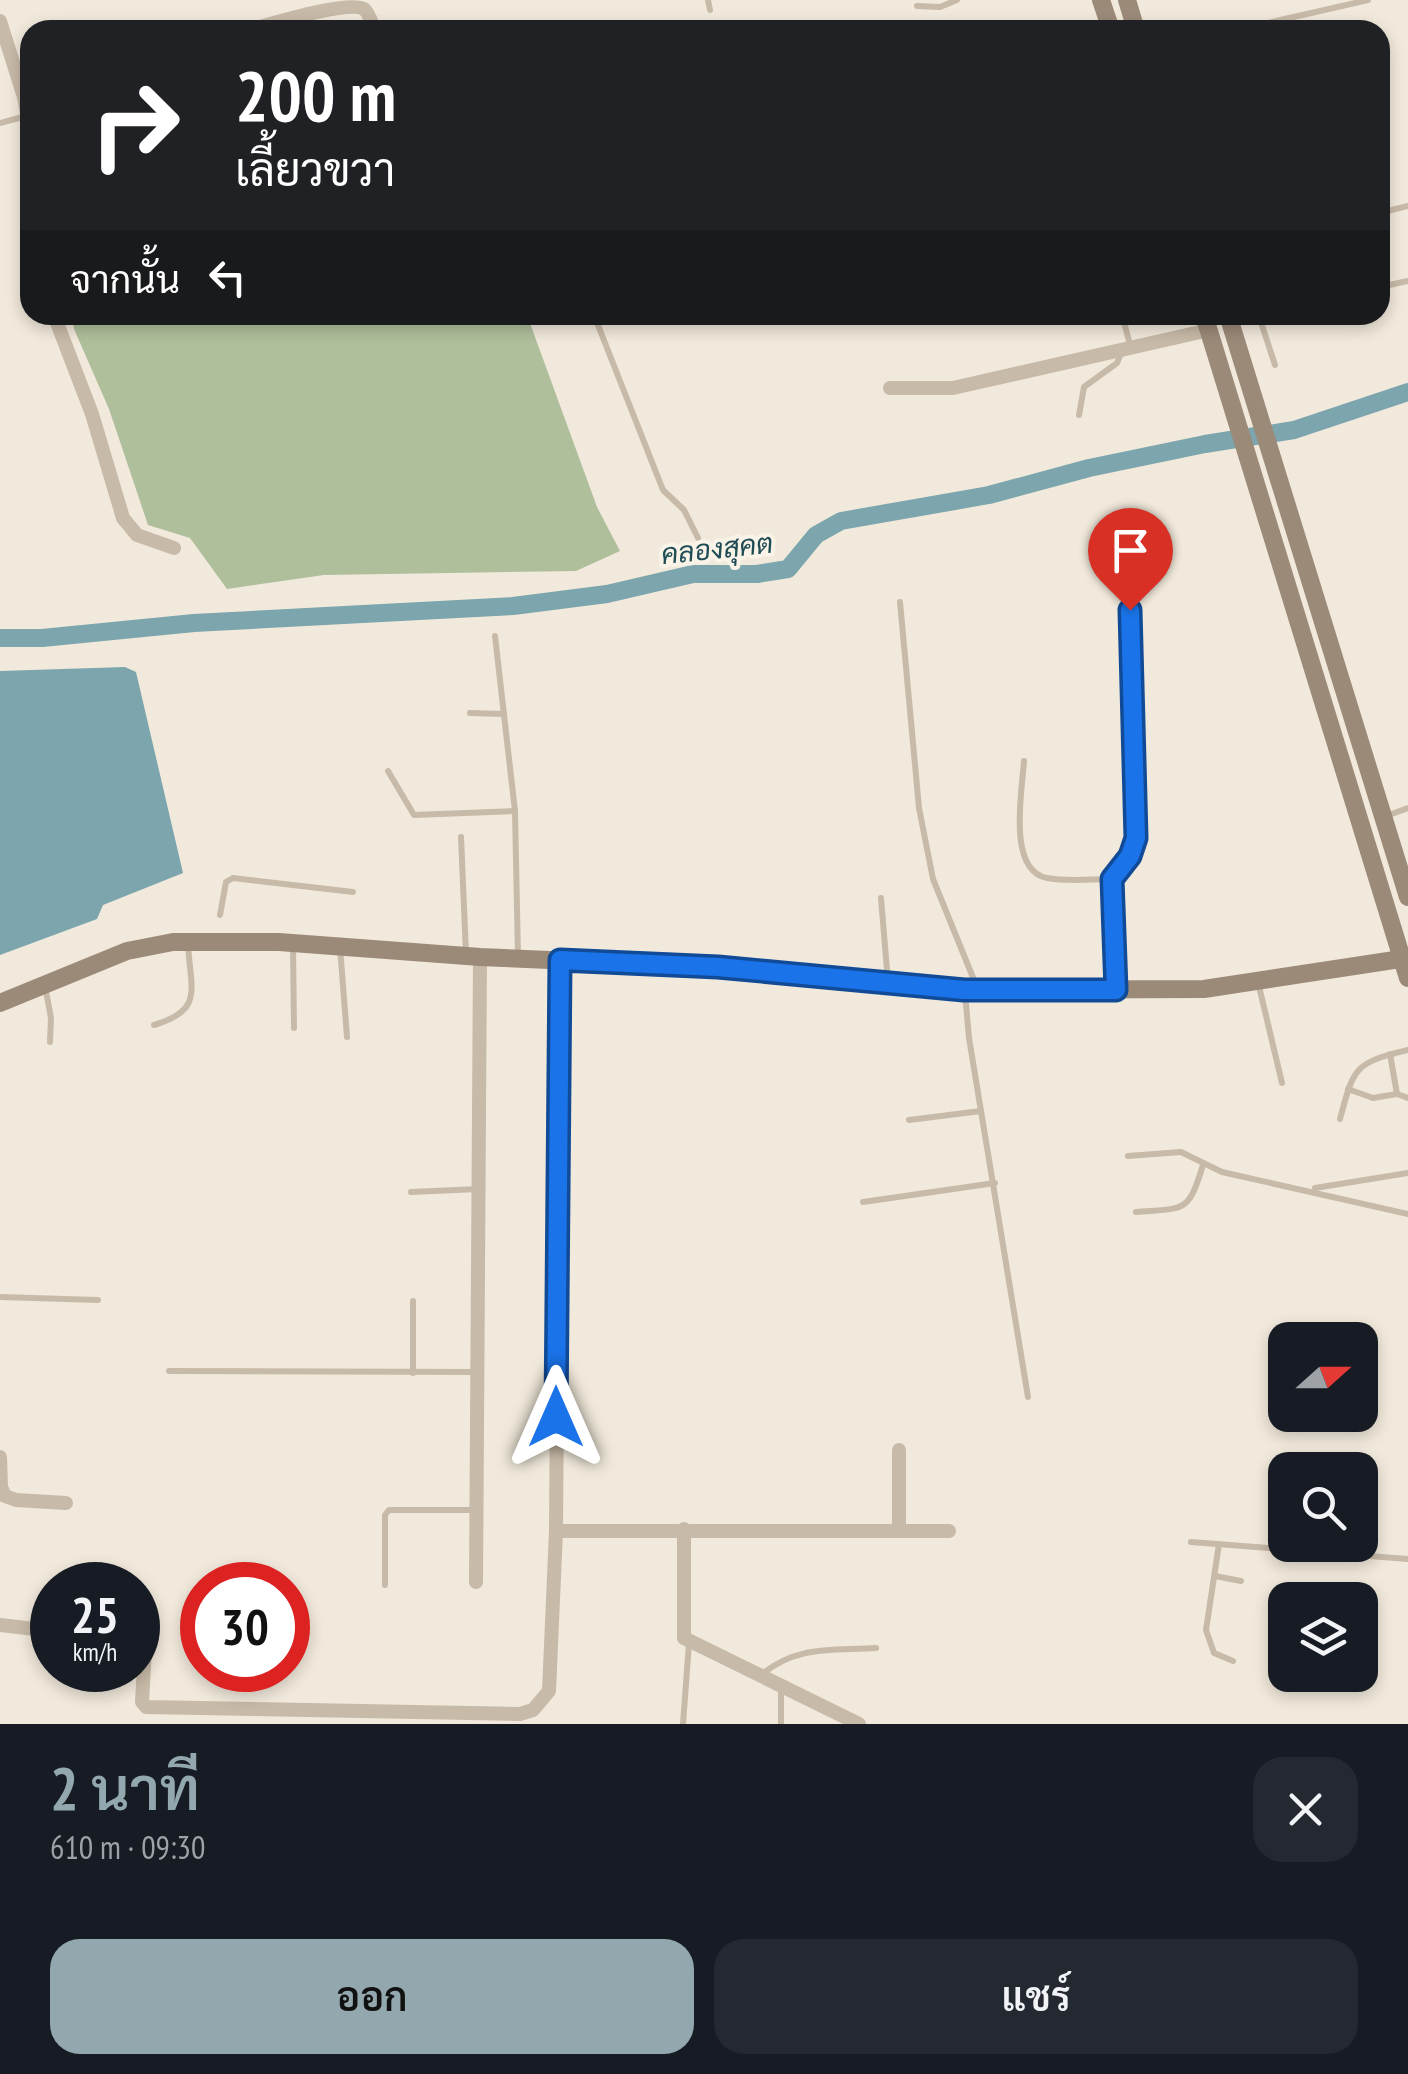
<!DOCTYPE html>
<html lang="th">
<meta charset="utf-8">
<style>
body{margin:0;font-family:"PT Sans Narrow",Sarabun,sans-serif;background:#242831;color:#f1f3f6;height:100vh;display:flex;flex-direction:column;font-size:38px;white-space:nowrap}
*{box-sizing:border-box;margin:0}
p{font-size:32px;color:#9ea1a6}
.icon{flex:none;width:55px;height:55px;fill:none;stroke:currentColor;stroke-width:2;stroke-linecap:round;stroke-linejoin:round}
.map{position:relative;height:1724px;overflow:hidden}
.sheet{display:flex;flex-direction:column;background:#171b24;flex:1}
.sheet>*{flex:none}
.guide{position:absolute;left:20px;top:20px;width:1370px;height:305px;border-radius:30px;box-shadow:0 5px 15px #0003;background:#202124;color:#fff;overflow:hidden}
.needle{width:65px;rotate:69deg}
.controls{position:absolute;left:1268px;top:1322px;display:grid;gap:20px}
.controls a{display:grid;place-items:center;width:110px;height:110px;border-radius:20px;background:#171b24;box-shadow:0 5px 15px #0003;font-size:50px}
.speed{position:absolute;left:30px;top:1562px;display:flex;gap:20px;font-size:50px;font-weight:700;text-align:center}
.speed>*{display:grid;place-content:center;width:130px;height:130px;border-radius:50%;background:#171b24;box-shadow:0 5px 15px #0003;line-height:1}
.speed small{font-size:25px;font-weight:400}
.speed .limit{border:15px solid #d22;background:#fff;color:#111}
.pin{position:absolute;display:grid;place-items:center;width:85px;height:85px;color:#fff;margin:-102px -42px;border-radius:50% 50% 50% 0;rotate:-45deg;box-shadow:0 0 10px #0007}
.pin .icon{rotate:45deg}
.me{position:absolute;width:110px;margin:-55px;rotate:0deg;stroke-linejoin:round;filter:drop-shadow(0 0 8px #0008)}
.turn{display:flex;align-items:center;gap:35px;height:210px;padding:0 50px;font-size:45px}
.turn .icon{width:130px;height:130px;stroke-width:2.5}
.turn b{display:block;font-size:70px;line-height:85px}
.then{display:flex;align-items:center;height:95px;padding:0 50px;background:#0003;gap:20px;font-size:38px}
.round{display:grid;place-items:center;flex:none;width:105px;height:105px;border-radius:30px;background:#242831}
.overview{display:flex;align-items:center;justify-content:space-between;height:170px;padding:0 50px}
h1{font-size:60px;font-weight:600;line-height:75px;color:#92a8ae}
.action{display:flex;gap:20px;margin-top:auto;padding:20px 50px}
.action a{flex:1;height:115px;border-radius:30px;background:#92a8ae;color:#111;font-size:40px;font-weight:600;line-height:115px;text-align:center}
.action a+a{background:#242831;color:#f1f3f6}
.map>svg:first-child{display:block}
.green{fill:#afbf9c}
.water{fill:#7ca5ad}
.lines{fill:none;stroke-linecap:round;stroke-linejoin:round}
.canal{stroke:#7ca5ad;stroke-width:18}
.lane{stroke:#c8baa8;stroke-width:6}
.street{stroke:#c8baa8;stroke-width:14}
.secondary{stroke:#9c8a79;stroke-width:18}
.route-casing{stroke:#114b97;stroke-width:25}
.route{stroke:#1a73e8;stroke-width:18}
.labels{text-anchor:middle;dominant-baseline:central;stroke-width:8;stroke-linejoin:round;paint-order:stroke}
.water-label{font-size:28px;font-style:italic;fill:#1f4c55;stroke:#f9f3e8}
</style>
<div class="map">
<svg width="1408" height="1724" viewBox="0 0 1408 1724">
<rect width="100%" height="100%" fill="#f1e9db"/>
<!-- green -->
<path class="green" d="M72,315H527L597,507L620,551L576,571L324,575L227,589L190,538L148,525L109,409L74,329Z"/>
<!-- water -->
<path class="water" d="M125,667L136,672L183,873L103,905L97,919L0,955V671Z"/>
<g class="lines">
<!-- canal -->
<path class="canal" d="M0,638H42L194,623L513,606L607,594L693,574H757L788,569L816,535L841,521L989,495L1089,468L1205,444L1294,430L1408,392"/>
<!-- lane -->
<g class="lane">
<path d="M708,0L710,10"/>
<path d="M917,6L940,7L957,0"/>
<path d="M1237,30L1368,0"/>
<path d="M0,123L26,116"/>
<path d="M1380,213L1408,206"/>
<path d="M1380,287L1408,281"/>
<path d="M594,315L663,490L684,510L698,538"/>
<path d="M1122,315L1131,348"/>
<path d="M1259,316L1275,365"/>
<path d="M1232,323L1264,315"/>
<path d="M1079,415L1084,387L1117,363L1122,351"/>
<path d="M900,602L919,808L933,879L976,985"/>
<path d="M495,636L515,811L518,957"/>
<path d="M470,713L504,714"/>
<path d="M1024,761C1022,792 1007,870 1047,878C1067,882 1091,879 1112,879"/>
<path d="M388,771L414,815L515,811"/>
<path d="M1386,816L1408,808"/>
<path d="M461,837L466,954"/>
<path d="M881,898L888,982"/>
<path d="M220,915L226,882L233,878L353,892"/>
<path d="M293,945L294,1028"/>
<path d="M340,947L347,1037"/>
<path d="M1258,982L1282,1083"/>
<path d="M45,986L51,1018L50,1042"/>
<path d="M1117,989L1112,879L1130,855L1135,838L1131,610"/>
<path d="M965,993L969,1038L1028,1397"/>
<path d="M154,1025C205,1010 190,989 188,943"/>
<path d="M1390,1054L1397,1094L1408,1098"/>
<path d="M1348,1089L1373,1098L1397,1094"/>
<path d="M1340,1119C1354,1067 1354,1063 1408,1050"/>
<path d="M909,1120L981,1111"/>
<path d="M1128,1156L1181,1152L1222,1172L1408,1214"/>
<path d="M1315,1188L1408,1173"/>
<path d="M411,1192L478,1189"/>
<path d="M863,1202L995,1183"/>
<path d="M1136,1212C1185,1208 1188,1214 1203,1165"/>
<path d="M0,1297L98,1300"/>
<path d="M413,1301V1373"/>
<path d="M169,1371L477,1372"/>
<path d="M1191,1542L1408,1559"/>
<path d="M1219,1544L1206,1630L1214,1653L1233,1661"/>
<path d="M1215,1576L1241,1581"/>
<path d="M385,1585V1515L389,1510H476"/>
<path d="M761,1675C797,1645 831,1651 876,1648"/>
<path d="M683,1724L689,1643"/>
<path d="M781,1724V1688"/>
</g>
<!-- street -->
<g class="street">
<path d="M0,21L24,97L30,130"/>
<path d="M249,30C271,24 348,0 364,9C369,13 372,24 375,30"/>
<path d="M54,315L92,414L123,518L137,535L174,548"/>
<path d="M890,388H953L1209,330"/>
<path d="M899,1450V1531"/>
<path d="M0,1457L1,1487L5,1496L16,1500L66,1503"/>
<path d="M684,1529V1638L859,1724"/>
<path d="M556,1531H949"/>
<path d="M476,1582L480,957"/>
<path d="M0,1625L52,1631"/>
<path d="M138,1640L145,1649L142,1702L146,1707L520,1714L533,1710L549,1691L556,1531L560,960"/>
</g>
<!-- secondary -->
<g class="secondary">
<path d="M1101,0L1111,30"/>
<path d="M1127,0L1136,30"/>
<path d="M1204,315L1408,978"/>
<path d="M1228,315L1408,897"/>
<path d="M0,1003L127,951L173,942H279L480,957L717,967L978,990L1204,989L1408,958"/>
</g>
</g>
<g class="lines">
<defs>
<path id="route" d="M556,1417L560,960L718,967L964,990H1116L1112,879L1130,856L1136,838L1130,610"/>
</defs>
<!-- route casing -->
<use href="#route" class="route-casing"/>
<!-- route -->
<use href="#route" class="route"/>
</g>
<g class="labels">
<!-- water labels -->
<g class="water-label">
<text transform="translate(717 548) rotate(-6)">คลองสุคต</text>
</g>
</g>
</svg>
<div class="controls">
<a><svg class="needle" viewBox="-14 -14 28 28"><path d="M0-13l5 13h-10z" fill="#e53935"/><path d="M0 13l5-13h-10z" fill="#9ea1a6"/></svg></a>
<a><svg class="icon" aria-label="search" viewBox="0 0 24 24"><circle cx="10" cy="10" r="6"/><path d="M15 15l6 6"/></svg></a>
<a><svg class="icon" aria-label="layers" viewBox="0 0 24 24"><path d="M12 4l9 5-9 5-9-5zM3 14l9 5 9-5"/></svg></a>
</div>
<div class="speed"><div>25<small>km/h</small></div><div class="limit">30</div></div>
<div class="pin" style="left:1130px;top:610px;background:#d93025"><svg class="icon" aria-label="arrive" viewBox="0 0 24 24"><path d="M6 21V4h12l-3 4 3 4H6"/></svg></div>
<svg class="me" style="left:556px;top:1417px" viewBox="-20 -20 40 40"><path d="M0-17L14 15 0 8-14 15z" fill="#1a73e8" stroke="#fff" stroke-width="4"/></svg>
<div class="guide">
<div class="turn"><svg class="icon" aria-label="right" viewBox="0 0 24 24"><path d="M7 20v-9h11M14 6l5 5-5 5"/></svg><div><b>200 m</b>เลี้ยวขวา</div></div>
<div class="then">จากนั้น<svg class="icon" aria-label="left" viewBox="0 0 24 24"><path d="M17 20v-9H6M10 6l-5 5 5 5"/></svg></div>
</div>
</div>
<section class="sheet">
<div class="overview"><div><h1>2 นาที</h1><p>610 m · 09:30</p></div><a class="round"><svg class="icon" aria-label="close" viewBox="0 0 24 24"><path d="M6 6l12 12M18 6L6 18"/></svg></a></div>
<div class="action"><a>ออก</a><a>แชร์</a></div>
</section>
